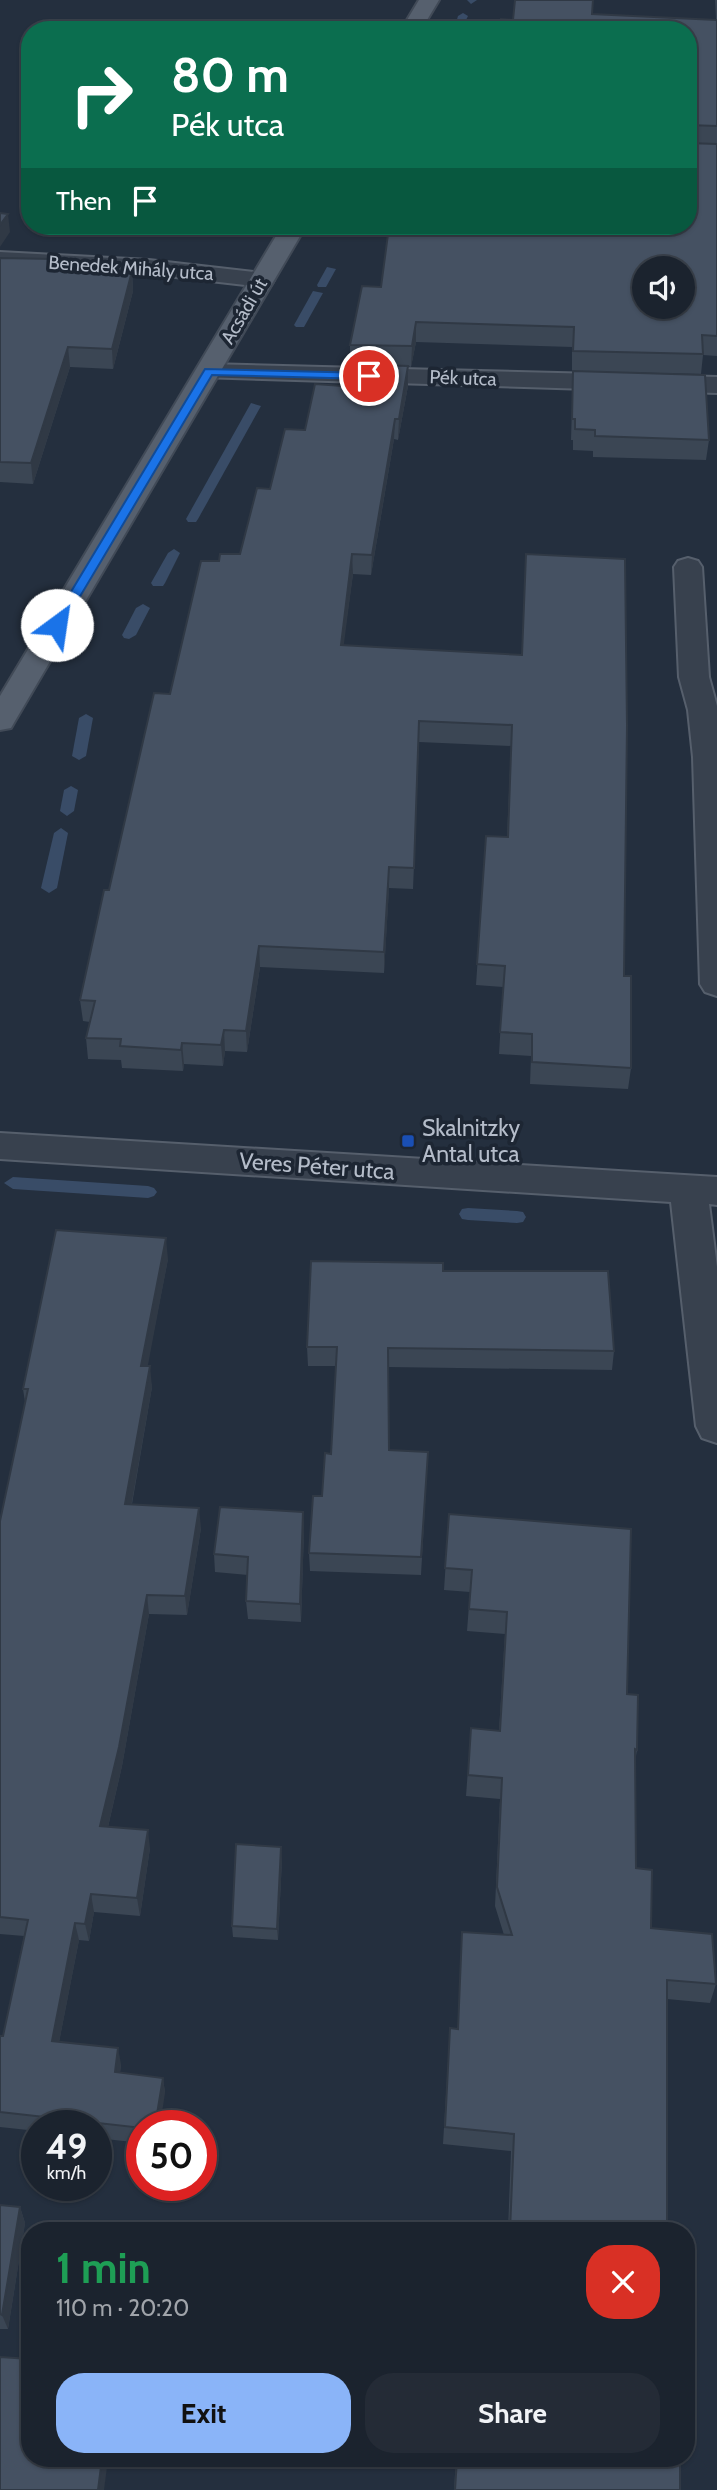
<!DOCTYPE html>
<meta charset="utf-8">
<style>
body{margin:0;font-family:Cabin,sans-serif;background:#242b36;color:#f1f3f6;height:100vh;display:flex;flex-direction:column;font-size:26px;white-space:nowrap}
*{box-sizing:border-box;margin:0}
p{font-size:23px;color:#a0a4aa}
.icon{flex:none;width:38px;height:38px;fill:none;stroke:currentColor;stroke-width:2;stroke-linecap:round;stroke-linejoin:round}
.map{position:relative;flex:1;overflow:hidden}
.panel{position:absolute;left:21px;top:2222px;width:674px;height:245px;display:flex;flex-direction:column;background:#1b232e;border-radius:28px;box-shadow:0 2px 5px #0004,0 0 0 2px #39404a}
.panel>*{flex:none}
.hud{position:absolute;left:21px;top:21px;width:676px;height:214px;border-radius:28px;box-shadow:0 2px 5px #0004,0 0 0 2px #39404a;background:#0b6e4f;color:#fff;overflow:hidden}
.tools{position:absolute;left:632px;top:256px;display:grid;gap:14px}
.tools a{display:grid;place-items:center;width:63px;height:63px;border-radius:50%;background:#1b232e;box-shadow:0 2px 5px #0004,0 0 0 2px #39404a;font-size:35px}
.speed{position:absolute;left:21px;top:2110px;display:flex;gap:14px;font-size:35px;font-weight:700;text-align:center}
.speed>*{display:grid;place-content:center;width:91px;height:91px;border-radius:50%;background:#1b232e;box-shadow:0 2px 5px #0004,0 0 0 2px #39404a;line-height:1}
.speed small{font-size:18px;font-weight:400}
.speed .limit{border:10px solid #d22;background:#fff;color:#111}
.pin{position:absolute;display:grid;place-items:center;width:60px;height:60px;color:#fff;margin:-30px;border:4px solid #fff;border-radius:50%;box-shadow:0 2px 7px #0007}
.me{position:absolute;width:77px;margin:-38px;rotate:31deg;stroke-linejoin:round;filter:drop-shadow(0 0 5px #0008)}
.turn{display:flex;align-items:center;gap:24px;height:147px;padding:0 35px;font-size:32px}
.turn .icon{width:91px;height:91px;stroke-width:2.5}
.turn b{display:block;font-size:49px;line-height:60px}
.then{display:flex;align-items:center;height:66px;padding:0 35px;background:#0003;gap:14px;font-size:26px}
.round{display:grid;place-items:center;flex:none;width:74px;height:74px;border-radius:28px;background:#242b36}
.head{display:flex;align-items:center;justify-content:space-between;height:119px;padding:0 35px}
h1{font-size:42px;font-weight:700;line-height:52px;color:#1e9e55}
.cta{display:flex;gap:14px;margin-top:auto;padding:14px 35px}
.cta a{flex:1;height:80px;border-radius:28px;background:#8ab4f8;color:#111;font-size:28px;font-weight:700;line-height:80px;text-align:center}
.cta a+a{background:#242b36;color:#f1f3f6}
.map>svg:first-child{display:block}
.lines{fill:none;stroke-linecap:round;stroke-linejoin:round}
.stream{fill:#394c67;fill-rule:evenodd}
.minor-casing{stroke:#565f6c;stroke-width:4}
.major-casing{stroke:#414a57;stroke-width:4}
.minor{fill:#38414e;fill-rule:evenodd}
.major{fill:#56606e;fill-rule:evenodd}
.wall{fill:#3b4654}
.shaded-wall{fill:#303945}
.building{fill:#455162;stroke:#303945;stroke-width:2;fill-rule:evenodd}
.route{fill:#1a73e8;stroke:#114b97;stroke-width:2}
.transit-dot{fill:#1a4fb4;stroke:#1d2633;stroke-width:2.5}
.labels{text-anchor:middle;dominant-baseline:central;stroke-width:7;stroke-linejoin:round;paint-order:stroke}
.far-street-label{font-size:19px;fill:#b4bcc9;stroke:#1d2633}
.poi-label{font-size:23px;fill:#b4bcc9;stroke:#1d2633;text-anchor:start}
.street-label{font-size:23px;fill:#b4bcc9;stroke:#1d2633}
</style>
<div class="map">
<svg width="717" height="2490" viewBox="0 0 717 2490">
<rect width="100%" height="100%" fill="#242f3e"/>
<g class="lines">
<!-- stream -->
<g class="stream">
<path d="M467,0H477L471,4Z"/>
<path d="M463,13L468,16L462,28L454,30L458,16Z"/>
<path d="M327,267L336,269L326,287H318L317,285Z"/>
<path d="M313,291L323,293L304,327H296L294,325Z"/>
<path d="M251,403L261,406L198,519L196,522H188L186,519Z"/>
<path d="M174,549L180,553L165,583L163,586H153L151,583L168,553Z"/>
<path d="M143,604L150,608L136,635L129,639L124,638L122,635L136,608Z"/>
<path d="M86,714L93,718L86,756L79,760L72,756L79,718Z"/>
<path d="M71,786L78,790L74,811L67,816L60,811L64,790Z"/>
<path d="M61,828L68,833L57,888L49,893L41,888L54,833Z"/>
<path d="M13,1177L148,1186L154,1188L157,1192L154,1196L148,1198L13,1189L4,1183Z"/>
<path d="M468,1208L517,1211L523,1212L526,1217L523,1222L517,1223L468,1220L462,1219L459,1214L462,1209Z"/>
</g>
<defs>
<g id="minor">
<path d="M0,252L149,260L262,273L271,275L274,280L271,285L262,287L149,274L0,266Z"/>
<path d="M209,364L717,377V393L200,377L196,372L200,367Z"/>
<path d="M688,558L698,561L702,567L709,677L717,706V996L705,992L700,984L693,757L688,710L679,677L674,567L678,561Z"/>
<path d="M0,1133L717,1177V1205L709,1204L717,1267V1443L702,1438L696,1426L671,1202L0,1159Z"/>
</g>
<g id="major">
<path d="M419,0H439L421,30H401Z"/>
<path d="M282,226H306L15,721L11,728L0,730V696Z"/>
</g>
</defs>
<!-- minor casing -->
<use href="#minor" class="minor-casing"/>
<!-- major casing -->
<use href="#major" class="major-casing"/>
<!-- minor -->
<use href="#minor" class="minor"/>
<!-- major -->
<use href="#major" class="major"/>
</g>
<!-- wall -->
<g class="wall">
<path d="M715,0H717V356L703,355L701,374L572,371V347L416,342L411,367L408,366V386L398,440L394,439L371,575L353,574L343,645L522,655L526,554L624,976L631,1068L628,1089L530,1084L531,1056L499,1054L503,987L476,985L486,836L507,837L511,746L419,742L413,889L389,888L384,973L260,967L247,1052L225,1051L223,1066L184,1064L183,1071L122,1068L121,1060L88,1059L86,1038L90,1022L83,1021L80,1000L109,890L170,694L219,561L240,554L270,489L305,430L342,386L350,364V345L381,287L402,235L688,226L513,20L592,14L716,20Z"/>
<path d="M0,258L54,259L55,269L132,271L133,291L113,369L70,367L33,484L0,482Z"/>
<path d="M573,371L709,440L706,460L593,457V451L573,450V440H571Z"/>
<path d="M168,1259L147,1366L152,1387L132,1504L201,1528L187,1615L149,1614L122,1766L108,1827L150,1848L140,1916L94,1912L89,1941L79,1940L59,2042L121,2064L120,2073L163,2078L165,2093L142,2126V2143L96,2138V2126H37V2131L0,2127V2036H3L24,1936L0,1934V1521L25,1402L23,1389Z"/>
<path d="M443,1271L614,1351L612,1370L388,1367L389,1450L428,1452L421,1575L310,1571L309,1553L331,1454L336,1366H308L307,1347Z"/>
<path d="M303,1512L304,1530L301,1622L248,1619L246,1601L248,1575L215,1572L214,1554Z"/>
<path d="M449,1514L627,1694L637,1750L635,1762L636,1868L651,1928L716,1984L710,2003L667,1999V2227L679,2231H508L511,2151L443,2144L450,2028L458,2029L462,1932L504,1935L495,1906L500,1799L466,1796L471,1728L499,1731L505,1634L467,1631L470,1592L444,1590Z"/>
<path d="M282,1859L278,1940L233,1937L232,1926Z"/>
<path d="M0,2205L20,2207L25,2223L8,2329H0Z"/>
<path d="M456,2459H680V2490H454Z"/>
</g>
<!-- shaded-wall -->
<g class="shaded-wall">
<path d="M8,214L10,232L0,247V225Z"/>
<path d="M132,271L133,291L113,369L112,349Z"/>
<path d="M416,322V342L411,367L412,346Z"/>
<path d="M68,347L70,367L33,484L31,463Z"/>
<path d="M408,366V386L398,440L399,419Z"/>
<path d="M395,419L394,439L371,575L372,555Z"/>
<path d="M352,554L353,574L341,666V645Z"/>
<path d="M389,867V888L384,973V952Z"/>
<path d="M259,946L260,967L247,1052L246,1031Z"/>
<path d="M224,1030L225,1051L223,1066L221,1045Z"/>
<path d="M182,1043L184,1064L183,1071L181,1050Z"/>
<path d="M166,1238L168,1259L144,1386L141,1366Z"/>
<path d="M150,1366L152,1387L128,1524L125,1504Z"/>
<path d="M199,1508L201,1528L187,1615L185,1596Z"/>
<path d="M303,1512L304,1530L301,1622L300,1604Z"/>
<path d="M147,1595L149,1614L122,1766L104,1844L100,1826Z"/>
<path d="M148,1830L150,1848L140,1916L137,1898Z"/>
<path d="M281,1847L282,1859L278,1940L277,1929Z"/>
<path d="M91,1894L94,1912L89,1941L85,1924Z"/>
<path d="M75,1923L79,1940L56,2058L52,2041Z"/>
<path d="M118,2048L121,2064L118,2088L115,2072Z"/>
<path d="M163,2078L165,2093L160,2126H155Z"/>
<path d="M20,2207L25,2223L8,2329L2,2315Z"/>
<path d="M102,2459H108L104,2490H98Z"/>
</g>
<!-- building -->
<g class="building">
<path d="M515,0H593L592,14L717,20V126L688,125V143L717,144V336L702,335L703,354L573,351L574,327L416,322L412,346L350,345L362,286L381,287L388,234L402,235L403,226H688V30H500L501,19L513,20ZM644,268H682V306H644Z"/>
<path d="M0,213L8,214L0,225Z"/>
<path d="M0,258L54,259L52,269L132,271L112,349L68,347L31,463L0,462Z"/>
<path d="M346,364L408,366L399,419H395L372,555L352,554L341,645L522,655L526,554L625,559L627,726L624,976H631V1068L532,1062V1034L500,1032L505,966L477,964L486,836L508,837L512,725L419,721L414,868L389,867L384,952L259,946L246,1031L224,1030L221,1045L182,1043L181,1050L120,1046L121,1039L86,1038L95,1001L80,1000L104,890H109L154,693L170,694L201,561H219L220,554H240L257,488L270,489L285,429L305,430L315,384L342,386Z"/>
<path d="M573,371L705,375L709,440L595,436V430L575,429V419H572Z"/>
<path d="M56,1230L166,1238L141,1366H150L125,1504L199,1508L185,1596L147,1595L119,1747L100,1826L148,1830L137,1898L91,1894L85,1924L75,1923L52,2041L118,2048L115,2072L163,2078L155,2126H142V2128L0,2112V2036H3L28,1920L0,1917V1521L28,1389H23Z"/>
<path d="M311,1261L443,1263V1271H608L614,1351L388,1348L389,1450L428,1452L421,1557L309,1553L313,1496H322L325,1453L331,1454L337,1347H307Z"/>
<path d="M220,1507L303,1512L300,1604L246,1601L248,1557L214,1554Z"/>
<path d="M449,1514L631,1529L627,1694L638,1695L637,1750L635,1749L636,1868L652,1870L651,1928L712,1934L716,1984L667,1980V2227L679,2228V2231H510L514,2134L445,2127L450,2028L458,2029L462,1932L512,1935L497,1887L502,1778L468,1775L471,1728L500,1731L507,1612L469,1609L472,1570L445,1568Z"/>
<path d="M236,1844L281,1847L277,1929L232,1926Z"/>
<path d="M0,2205L20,2207L2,2315L0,2314Z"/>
<path d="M284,2228L341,2231H284Z"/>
<path d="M0,2357L30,2359V2459H102L98,2490H0Z"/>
<path d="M457,2459H680V2490H455Z"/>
</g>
<!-- route -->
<path class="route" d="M205,369L369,373L375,376L369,379L212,375L63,625L53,628L51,625Z"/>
<!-- markers -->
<rect class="transit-dot" x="401" y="1134" width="14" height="14" rx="3.5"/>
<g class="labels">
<!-- far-street labels -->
<g class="far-street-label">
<text transform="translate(131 268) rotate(4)">Benedek Mihály utca</text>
<text transform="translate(244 311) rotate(-60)">Acsádi út</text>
<text transform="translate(463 378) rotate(2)">Pék utca</text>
</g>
<!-- poi labels -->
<g class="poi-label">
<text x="422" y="1128">Skalnitzky<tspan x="422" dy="26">Antal utca</tspan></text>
</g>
<!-- street labels -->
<g class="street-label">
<text transform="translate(317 1166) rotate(4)">Veres Péter utca</text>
</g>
</g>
</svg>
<div class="tools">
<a><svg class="icon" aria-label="sound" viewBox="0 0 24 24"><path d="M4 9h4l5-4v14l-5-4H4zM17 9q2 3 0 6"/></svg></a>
</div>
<div class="speed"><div>49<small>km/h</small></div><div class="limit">50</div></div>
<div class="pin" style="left:369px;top:376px;background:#d93025"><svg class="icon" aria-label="arrive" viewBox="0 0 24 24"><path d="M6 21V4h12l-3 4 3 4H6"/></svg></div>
<svg class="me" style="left:57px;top:625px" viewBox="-20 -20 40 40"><circle r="19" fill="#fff"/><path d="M0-13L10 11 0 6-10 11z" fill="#1a73e8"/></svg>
<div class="hud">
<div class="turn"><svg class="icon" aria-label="right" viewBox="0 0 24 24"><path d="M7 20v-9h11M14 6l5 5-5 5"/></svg><div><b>80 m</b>Pék utca</div></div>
<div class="then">Then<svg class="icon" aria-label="arrive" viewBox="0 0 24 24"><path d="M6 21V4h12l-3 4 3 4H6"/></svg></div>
</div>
<section class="panel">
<div class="head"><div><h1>1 min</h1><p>110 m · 20:20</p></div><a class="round" style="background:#d93025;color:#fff"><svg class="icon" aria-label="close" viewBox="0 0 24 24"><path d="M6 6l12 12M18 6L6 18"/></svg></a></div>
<div class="cta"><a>Exit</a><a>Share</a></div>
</section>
</div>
